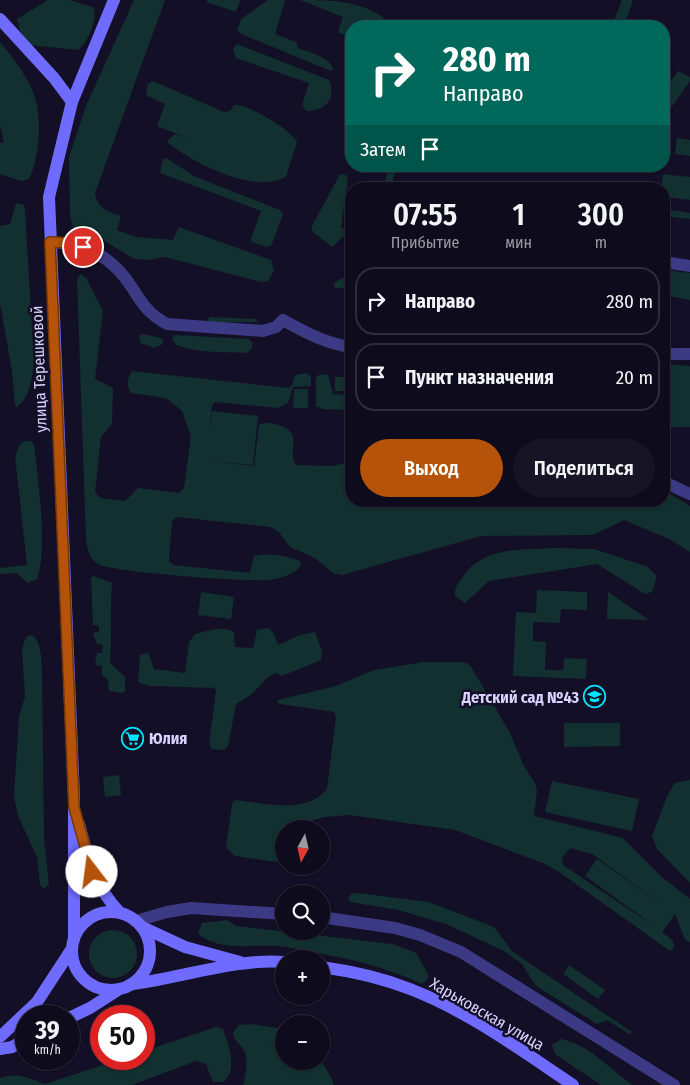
<!DOCTYPE html>
<html lang="ru">
<meta charset="utf-8">
<style>
body{margin:0;font-family:"Fira Sans Condensed",sans-serif;background:#171425;color:#f1f3f6;height:100vh;display:flex;flex-direction:column;font-size:19px;white-space:nowrap}
*{box-sizing:border-box;margin:0}
p{font-size:16px;color:#9b9ba3}
.icon{flex:none;width:28px;height:28px;fill:none;stroke:currentColor;stroke-width:2;stroke-linecap:round;stroke-linejoin:round}
.map{position:relative;flex:1;overflow:hidden}
.side{position:absolute;left:345px;top:182px;width:325px;height:325px;display:flex;flex-direction:column;background:#0e0b1c;border-radius:20px;box-shadow:0 1px 4px #0004,0 0 0 1px #2e2b3b}
.side>*{flex:none}
.hud{position:absolute;left:345px;top:20px;width:325px;height:152px;border-radius:20px;box-shadow:0 1px 4px #0004,0 0 0 1px #2e2b3b;background:#00695c;color:#fff;overflow:hidden}
.needle{width:32px;rotate:188deg}
.tools{position:absolute;left:275px;top:820px;display:grid;gap:10px}
.tools a{display:grid;place-items:center;width:55px;height:55px;border-radius:50%;background:#0e0b1c;box-shadow:0 1px 4px #0004,0 0 0 1px #2e2b3b;font-size:25px}
.speed{position:absolute;left:15px;top:1005px;display:flex;gap:10px;font-size:25px;font-weight:700;text-align:center}
.speed>*{display:grid;place-content:center;width:65px;height:65px;border-radius:50%;background:#0e0b1c;box-shadow:0 1px 4px #0004,0 0 0 1px #2e2b3b;line-height:1}
.speed small{font-size:12px;font-weight:400}
.speed .limit{border:8px solid #d22;background:#fff;color:#111}
.pin{position:absolute;display:grid;place-items:center;width:42px;height:42px;color:#fff;margin:-21px;border:2px solid #fff;border-radius:50%;box-shadow:0 1px 5px #0007}
.me{position:absolute;width:55px;margin:-28px;rotate:345deg;stroke-linejoin:round;filter:drop-shadow(0 0 4px #0008)}
.turn{display:flex;align-items:center;gap:18px;height:105px;padding:0 15px;font-size:22px}
.turn .icon{width:65px;height:65px;stroke-width:2.5}
.turn b{display:block;font-size:35px;line-height:42px}
.then{display:flex;align-items:center;height:48px;padding:0 15px;background:#0003;gap:10px;font-size:19px}
.eta{display:flex;justify-content:space-evenly;align-items:center;height:85px;text-align:center}
.eta b{font-size:30px;font-weight:600;line-height:35px}
.action{display:flex;gap:10px;margin-top:auto;padding:10px 15px}
.action a{flex:1;height:58px;border-radius:30px;background:#b45309;color:#fff;font-size:20px;font-weight:600;line-height:58px;text-align:center}
.action a+a{background:#171425;color:#f1f3f6}
ul{padding:0;list-style:none}
li{display:flex;align-items:center;gap:15px;height:68px;margin:0 10px 8px;padding:0 5px;border:2px solid #2e2b3b;border-radius:20px}
li div{flex:1}
li b{display:block;font-size:19px}
li em{font-style:normal}
.map>svg:first-child{display:block}
.green{fill:#12302f;fill-rule:evenodd}
.lines{fill:none;stroke-linecap:round;stroke-linejoin:round}
.minor{stroke:#3d3a85;stroke-width:12}
.secondary{stroke:#6f6bff;stroke-width:12}
.route-casing{stroke:#753606;stroke-width:12}
.route{stroke:#b45309;stroke-width:9}
.labels{text-anchor:middle;dominant-baseline:central;stroke-width:5;stroke-linejoin:round;paint-order:stroke}
.street-label{font-size:16px;fill:#d9d4ff;stroke:#130f26}
.poi-label{font-size:16px;font-weight:bold;fill:#d9d4ff;stroke:#130f26;text-anchor:end}
</style>
<div class="map">
<svg width="690" height="1085" viewBox="0 0 690 1085">
<rect width="100%" height="100%" fill="#130f26"/>
<!-- green -->
<g class="green">
<path d="M48,0H69L93,7C99,18 87,43 78,50L29,45L20,31L17,19Z"/>
<path d="M134,0H165L95,193C98,209 107,211 121,216L117,230L136,237L173,240L179,227L271,260L274,271L268,281L261,282L165,257L147,260L134,259L98,237L73,227L70,215L69,157L86,106Z"/>
<path d="M207,0H240L236,12L207,2Z"/>
<path d="M268,0H285L275,34L296,42L298,48C308,52 330,57 333,69L331,71L241,34L237,30L241,19Z"/>
<path d="M300,0C332,0 361,0 388,21L387,26H351V38L338,32L343,17Z"/>
<path d="M622,0H633L624,26H612Z"/>
<path d="M0,42C13,57 34,85 37,106C41,128 39,158 29,179L21,181L0,174V143L4,142L0,126Z"/>
<path d="M237,44L329,80C337,99 325,111 306,111L302,105L309,83L236,58L233,49Z"/>
<path d="M678,71L690,77V81L671,108L664,104V91Z"/>
<path d="M153,81L224,112L230,111L234,105C249,104 291,130 297,142L286,177C253,194 195,164 168,143V140L175,134L188,138L157,126L165,104L146,95L148,84Z"/>
<path d="M677,138L690,140V156L675,154Z"/>
<path d="M166,158L196,177L280,210L283,214L271,246L266,247L252,242L251,239L261,211L160,173L163,159Z"/>
<path d="M388,166H396L391,189H384Z"/>
<path d="M340,174L346,175L348,180L341,228L346,229L347,233L332,247L312,231V226Z"/>
<path d="M663,174L690,177V200L664,197V189H661Z"/>
<path d="M16,203L24,205L25,211L34,363C32,378 30,398 17,407L15,406L12,371L0,303V226L10,224Z"/>
<path d="M664,209L690,213V219L664,216Z"/>
<path d="M664,270L690,273V300L664,295Z"/>
<path d="M351,273V289L335,288L334,283Z"/>
<path d="M81,274L86,278L103,311L95,379L113,388L112,424L101,437L95,492L100,498L125,501L138,488L179,493L184,488L191,436L182,411L166,398L131,393C126,386 127,378 132,371L289,388L292,385L295,375L307,373L311,377V386L293,387L288,403L278,408L215,402L212,405L209,433L212,411L258,416L253,465L206,461L254,466L259,425C266,422 272,423 279,425C305,434 286,451 296,465L332,466L351,462V501H664V490L690,506V552L669,539L624,520L593,535L481,536L342,575L333,573L315,558L290,547L278,531L270,527L177,517L172,521L169,561L174,565L250,573L254,556C270,553 285,555 300,561L301,566C293,575 279,579 267,580C248,582 109,572 98,564C89,558 88,550 86,540L77,279Z"/>
<path d="M210,317L255,319L259,322H211L207,320Z"/>
<path d="M142,334L162,338L163,344L154,348L141,343L139,337Z"/>
<path d="M175,335L248,339L252,342V348L247,353C222,351 200,354 176,345L172,338Z"/>
<path d="M664,364L690,366V427H664Z"/>
<path d="M320,374L328,375L333,394L351,395V410L323,409L316,406V378Z"/>
<rect x="335" y="377" width="16" height="14"/>
<path d="M294,389H308V408H293Z"/>
<path d="M25,441H31L34,445C38,477 48,550 37,579L28,583L16,573L0,574V568L27,565L15,456L20,444Z"/>
<path d="M555,548L594,549L648,567L657,576L652,592L645,594L597,564L489,581L465,603L455,596C454,589 458,584 462,578C482,546 522,550 555,548Z"/>
<path d="M94,576L112,583C110,610 112,636 110,663L125,677V691L122,693L109,691L108,680L102,675V666L95,665L97,653H102L103,645L97,644L93,633L99,632V626L93,625L91,578Z"/>
<path d="M537,590L587,592V610L561,609L560,623L533,622V641L546,642L545,670H563L564,658L587,659L586,679L513,676L516,612L536,613Z"/>
<path d="M201,592L234,597L231,619L198,615Z"/>
<path d="M608,592L649,620L607,619Z"/>
<path d="M269,628L274,634L278,645L300,635L315,632L322,651L321,660L282,676L277,673L268,677L252,694L236,704L228,746L224,750L212,749L209,744L216,691L214,688L150,686L138,682L140,655L148,652L154,669L185,673L189,642L195,634C207,631 223,625 234,632L235,647L253,648L257,630Z"/>
<path d="M31,635C42,640 41,660 42,670L44,839L49,885L43,889L40,884L37,857L18,816L14,796L19,716L25,697L22,649L26,637Z"/>
<path d="M423,662H464L470,665L510,733L524,766L535,783L537,791L534,816L623,838L663,878L690,899V942L685,940L675,914L662,932L673,941L674,948L670,951L559,872L545,864L455,830L350,815L324,817L311,821L308,829H284V863L235,856L226,847L232,804L235,800C263,803 307,815 327,789L336,717L334,712L280,704L277,702L278,700L336,686L374,670ZM570,848L592,854L667,908L597,859L585,876L657,928L563,865L562,858Z"/>
<path d="M564,723H620V746L564,747Z"/>
<path d="M119,775L121,795L105,797L103,777Z"/>
<path d="M690,780V883L657,849L652,836L668,794L675,783Z"/>
<path d="M552,781L639,799L632,831L545,812Z"/>
<path d="M358,893L429,902L494,927L512,951L529,963L632,1032L629,1034L607,1020L597,1024L536,986L522,964L504,951L446,924L398,910L350,902L348,899L351,894Z"/>
<path d="M227,920L236,926L393,944L416,953L428,974V979L422,984C374,962 337,957 287,947C257,942 224,954 198,934L202,923Z"/>
<circle cx="113" cy="954" r="24"/>
<path d="M569,965L605,990L598,999L563,974Z"/>
<path d="M251,1024L284,1029V1061H321V1056C322,1067 332,1074 334,1085H243C246,1074 250,1055 241,1046C237,1041 234,1040 233,1033L239,1025Z"/>
<path d="M216,1027L223,1029C228,1044 239,1071 223,1082H213L206,1064L196,1061L132,1085H0V1078C18,1072 28,1078 45,1084L121,1059H144V1051Z"/>
<path d="M561,1039C590,1045 609,1069 633,1085H601L555,1054L552,1045Z"/>
</g>
<g class="lines">
<!-- minor -->
<g class="minor">
<path d="M50,242C88,244 112,256 133,289C142,304 150,315 167,324L263,331L276,327L283,320C305,332 326,344 351,347"/>
<path d="M664,262L690,266"/>
<path d="M664,354H690"/>
<path d="M664,482L690,494"/>
<path d="M321,917L395,928L420,935L461,952L674,1085"/>
<path d="M136,921L167,912L191,908L284,914"/>
</g>
<!-- secondary -->
<g class="secondary">
<path d="M0,19L54,78L72,102"/>
<path d="M79,824C88,858 95,887 120,913"/>
<circle cx="111" cy="951" r="39"/>
<path d="M142,927L185,947L240,962"/>
<path d="M74,938V798L49,197L72,102L114,0"/>
<path d="M321,967C351,971 382,978 410,989C468,1011 522,1051 573,1085"/>
<path d="M133,984C180,978 238,958 284,962"/>
<path d="M69,1018L90,1008L118,990"/>
<path d="M0,1037L37,1002L71,950"/>
<path d="M0,1049L12,1047L26,1039"/>
</g>
</g>
<g class="lines">
<defs>
<path id="route" d="M83,247L73,243L50,242L74,807L92,872"/>
</defs>
<!-- route casing -->
<use href="#route" class="route-casing"/>
<!-- route -->
<use href="#route" class="route"/>
</g>
<!-- icons -->
<defs>
<symbol id="school-ring" viewBox="-11 -11 22 22"><circle r="9.5" fill="#130f26" stroke="#00e5ff" stroke-width="1.5"/><path d="M0-5L7-2L0 1L-7-2ZM-4 1L0 2.5L4 1V4Q0 6-4 4Z" fill="#00e5ff"/></symbol>
<symbol id="supermarket-ring" viewBox="-11 -11 22 22"><circle r="9.5" fill="#130f26" stroke="#00e5ff" stroke-width="1.5"/><path d="M-6-5.5h2.5l.6 2H6L4.5 2H-2.5L-4.4-4H-6ZM-1.5 3.2a1.3 1.3 0 1 0 .1 0ZM3 3.2a1.3 1.3 0 1 0 .1 0Z" fill="#00e5ff"/></symbol>
</defs>
<g fill-rule="evenodd">
<use href="#school-ring" x="582" y="684" width="25" height="25"/>
<use href="#supermarket-ring" x="120" y="726" width="25" height="25"/>
</g>
<g class="labels">
<!-- street labels -->
<g class="street-label">
<text transform="translate(39 369) rotate(-92)">улица Терешковой</text>
<text transform="translate(487 1014) rotate(30)">Харьковская улица</text>
</g>
<!-- poi labels -->
<g class="poi-label">
<text x="579" y="697">Детский сад №43</text>
<text x="149" y="738" text-anchor="start">Юлия</text>
</g>
</g>
</svg>
<div class="tools">
<a><svg class="needle" viewBox="-14 -14 28 28"><path d="M0-13l5 13h-10z" fill="#e53935"/><path d="M0 13l5-13h-10z" fill="#9b9ba3"/></svg></a>
<a><svg class="icon" aria-label="search" viewBox="0 0 24 24"><circle cx="10" cy="10" r="6"/><path d="M15 15l6 6"/></svg></a>
<a>+</a>
<a>−</a>
</div>
<div class="speed"><div>39<small>km/h</small></div><div class="limit">50</div></div>
<div class="pin" style="left:83px;top:247px;background:#d93025"><svg class="icon" aria-label="arrive" viewBox="0 0 24 24"><path d="M6 21V4h12l-3 4 3 4H6"/></svg></div>
<svg class="me" style="left:92px;top:872px" viewBox="-20 -20 40 40"><circle r="19" fill="#fff"/><path d="M0-13L10 11 0 6-10 11z" fill="#b45309"/></svg>
<div class="hud">
<div class="turn"><svg class="icon" aria-label="right" viewBox="0 0 24 24"><path d="M7 20v-9h11M14 6l5 5-5 5"/></svg><div><b>280 m</b>Направо</div></div>
<div class="then">Затем<svg class="icon" aria-label="arrive" viewBox="0 0 24 24"><path d="M6 21V4h12l-3 4 3 4H6"/></svg></div>
</div>
<section class="side">
<div class="eta">
<div><b>07:55</b><p>Прибытие</p></div>
<div><b>1</b><p>мин</p></div>
<div><b>300</b><p>m</p></div>
</div>
<ul>
<li><svg class="icon" aria-label="right" viewBox="0 0 24 24"><path d="M7 20v-9h11M14 6l5 5-5 5"/></svg><div><b>Направо</b></div><em>280 m</em></li>
<li><svg class="icon" aria-label="arrive" viewBox="0 0 24 24"><path d="M6 21V4h12l-3 4 3 4H6"/></svg><div><b>Пункт назначения</b></div><em>20 m</em></li>
</ul>
<div class="action"><a>Выход</a><a>Поделиться</a></div>
</section>
</div>
